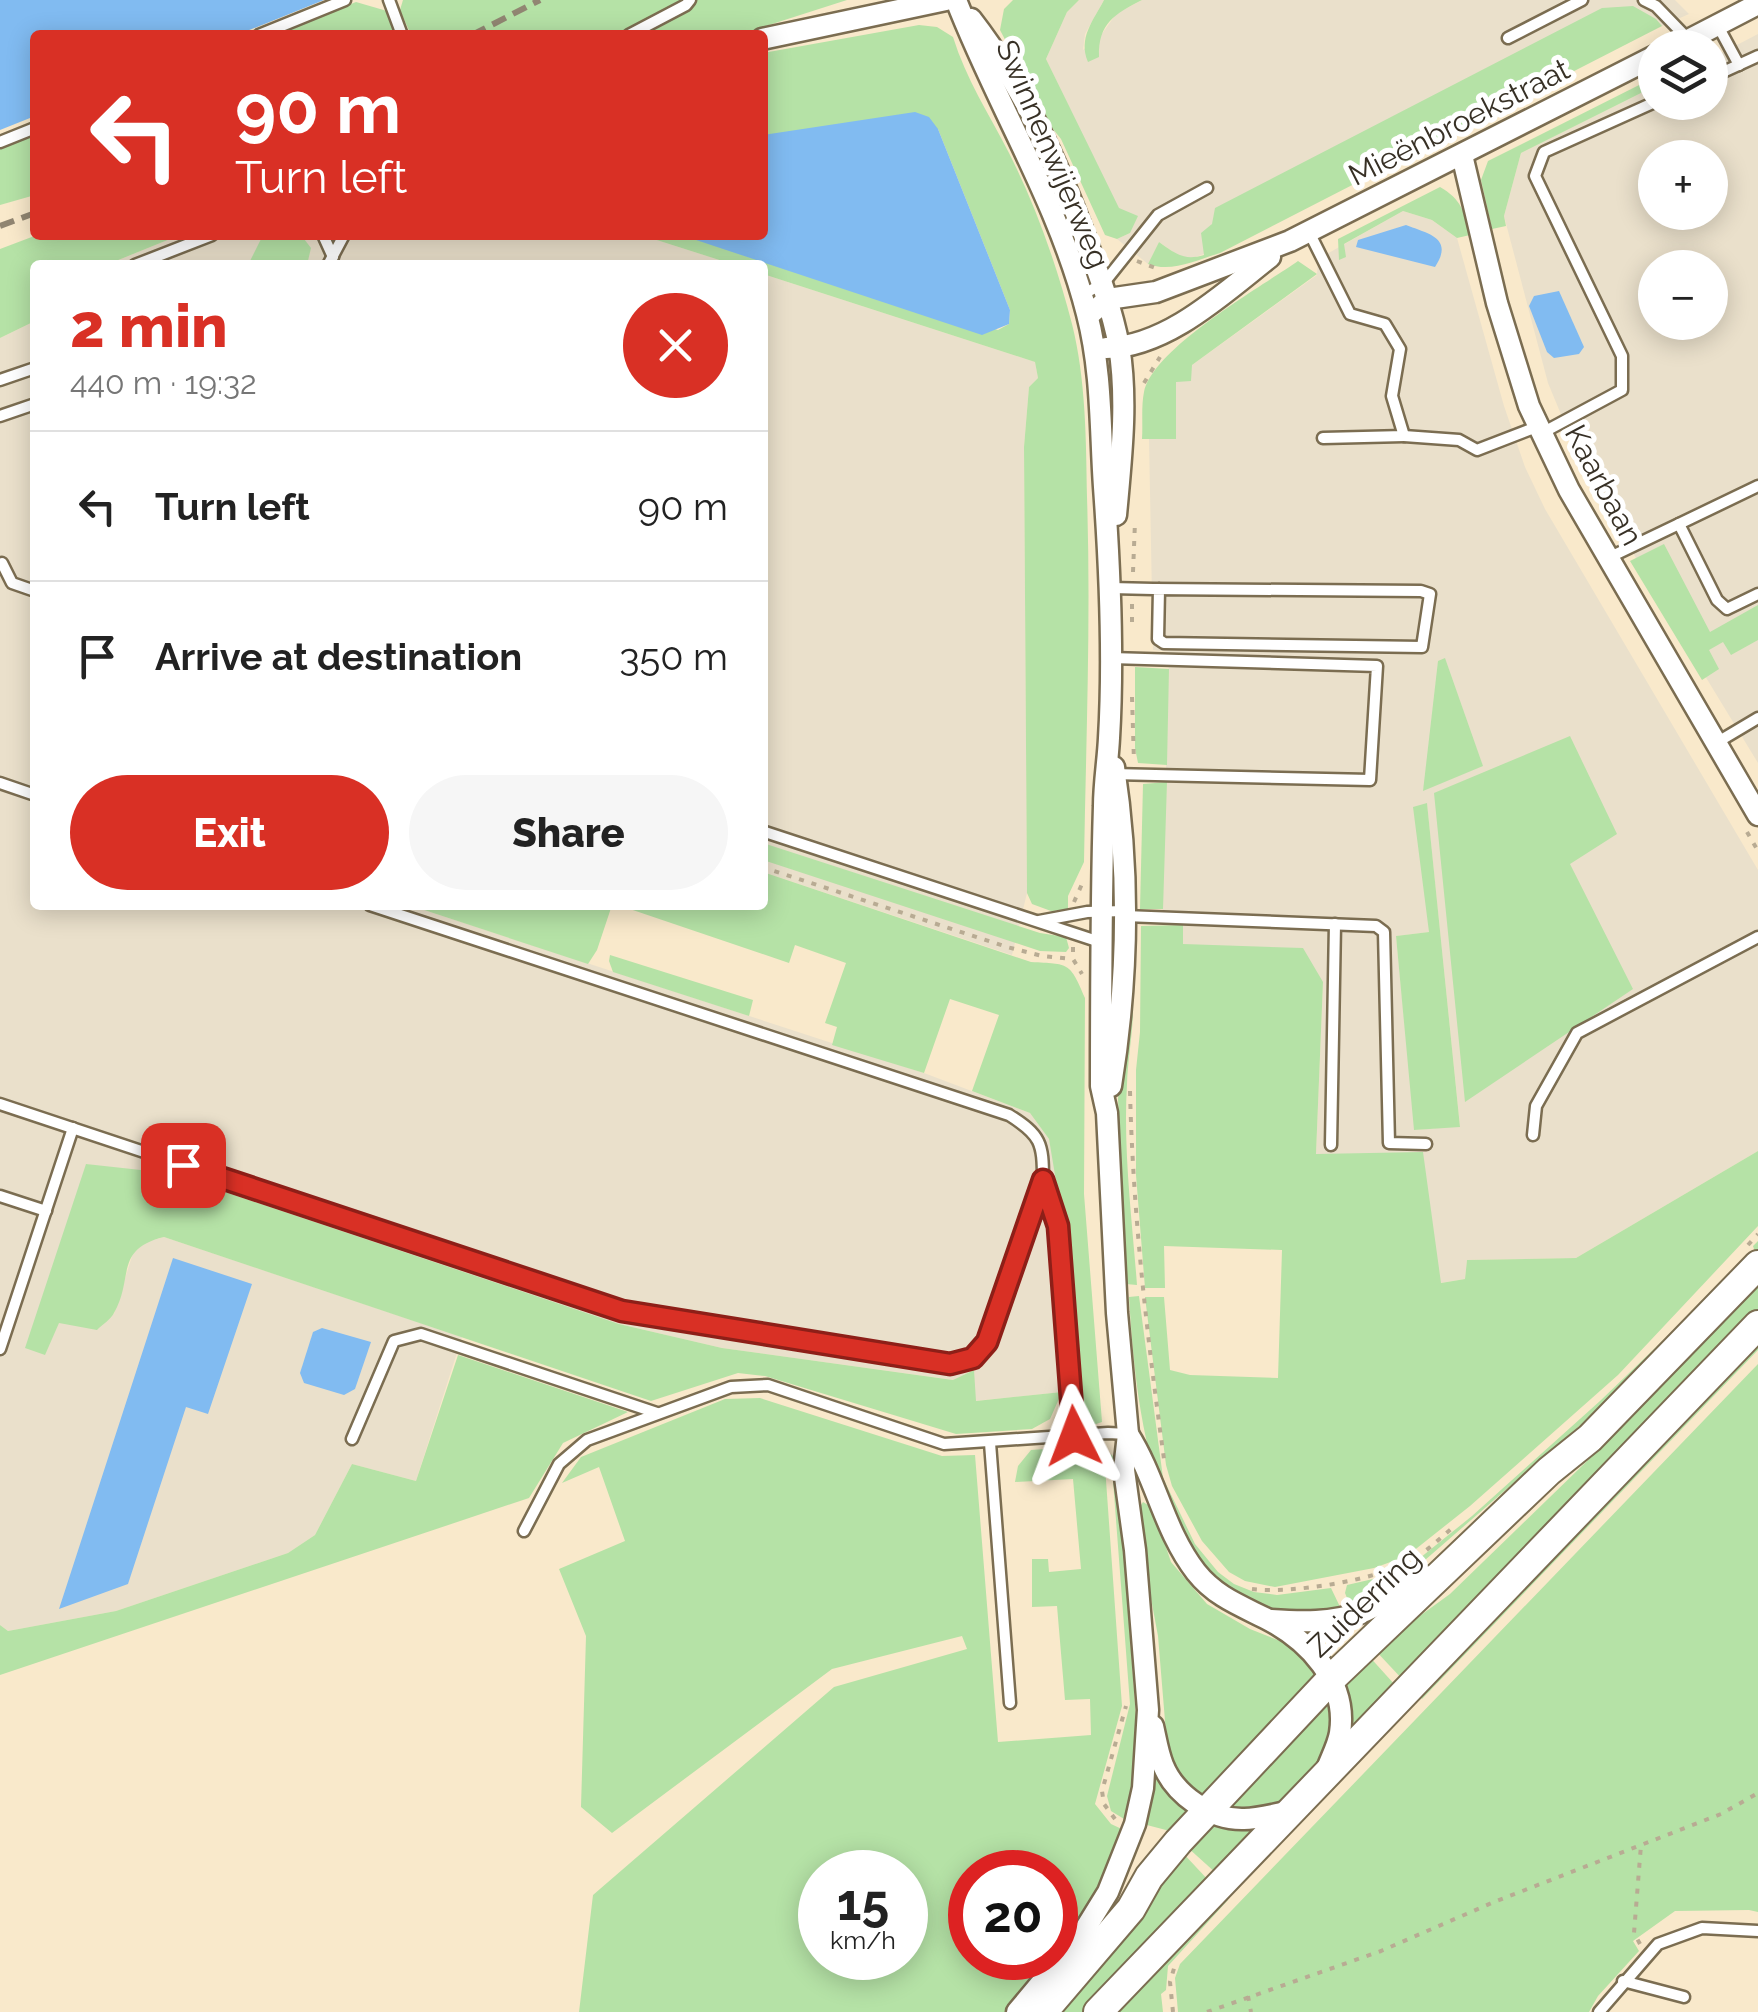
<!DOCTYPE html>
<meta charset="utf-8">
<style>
body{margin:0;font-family:Raleway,sans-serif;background:#f6f6f6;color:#222;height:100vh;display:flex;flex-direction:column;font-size:38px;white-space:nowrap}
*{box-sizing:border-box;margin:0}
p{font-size:32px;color:#767676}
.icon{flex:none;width:55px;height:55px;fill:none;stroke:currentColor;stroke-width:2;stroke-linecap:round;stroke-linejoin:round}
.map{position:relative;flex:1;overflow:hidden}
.drawer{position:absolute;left:30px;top:260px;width:738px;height:650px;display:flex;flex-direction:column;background:#fff;border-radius:10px;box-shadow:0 5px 25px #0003}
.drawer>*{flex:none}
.hud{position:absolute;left:30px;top:30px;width:738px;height:210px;border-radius:10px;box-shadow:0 5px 25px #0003;background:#d93025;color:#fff;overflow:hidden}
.buttons{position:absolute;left:1638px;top:30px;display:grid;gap:20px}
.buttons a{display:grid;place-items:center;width:90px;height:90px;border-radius:50%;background:#fff;box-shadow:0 5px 25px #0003;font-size:50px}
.speed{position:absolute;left:798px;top:1850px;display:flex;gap:20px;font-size:50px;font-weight:700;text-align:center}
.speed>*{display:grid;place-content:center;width:130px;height:130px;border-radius:50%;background:#fff;box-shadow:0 5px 25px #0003;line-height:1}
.speed small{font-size:25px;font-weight:400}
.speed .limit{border:15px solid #d22;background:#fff;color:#111}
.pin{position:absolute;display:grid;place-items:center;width:85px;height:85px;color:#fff;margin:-42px;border-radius:20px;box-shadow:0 5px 15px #0006}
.me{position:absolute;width:110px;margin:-55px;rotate:357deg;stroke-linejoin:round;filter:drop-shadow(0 0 8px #0008)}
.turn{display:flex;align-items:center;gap:35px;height:210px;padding:0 40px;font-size:45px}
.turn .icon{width:130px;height:130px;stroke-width:2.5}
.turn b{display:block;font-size:70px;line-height:85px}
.round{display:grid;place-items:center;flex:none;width:105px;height:105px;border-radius:52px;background:#f6f6f6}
.headline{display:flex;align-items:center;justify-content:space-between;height:170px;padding:0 40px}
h1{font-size:60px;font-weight:800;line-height:75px;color:#d93025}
.action{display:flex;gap:20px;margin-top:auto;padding:20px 40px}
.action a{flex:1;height:115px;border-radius:60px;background:#d93025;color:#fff;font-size:40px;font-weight:800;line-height:115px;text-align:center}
.action a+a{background:#f6f6f6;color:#222}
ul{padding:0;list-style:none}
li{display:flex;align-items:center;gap:30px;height:150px;padding:0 40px;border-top:2px solid #e0e0e0}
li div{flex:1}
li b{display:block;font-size:38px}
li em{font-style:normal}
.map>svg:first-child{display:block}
.industrial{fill:#eae0cb;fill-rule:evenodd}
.green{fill:#b5e2a6;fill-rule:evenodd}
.water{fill:#81bbf1}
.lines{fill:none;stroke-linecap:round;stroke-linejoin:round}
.lane-casing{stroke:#7b6d51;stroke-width:15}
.street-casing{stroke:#7b6d51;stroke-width:25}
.secondary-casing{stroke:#7b6d51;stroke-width:32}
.path{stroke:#b8ab93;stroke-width:4;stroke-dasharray:5 8;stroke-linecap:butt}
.lane{stroke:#fff;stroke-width:10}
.street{stroke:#fff;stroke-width:20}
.secondary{stroke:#fff;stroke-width:28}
.rail{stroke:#918672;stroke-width:6;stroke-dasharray:15 8;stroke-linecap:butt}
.route-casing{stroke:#8d1f18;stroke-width:25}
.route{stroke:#d93025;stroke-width:18}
.labels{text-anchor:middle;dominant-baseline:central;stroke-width:10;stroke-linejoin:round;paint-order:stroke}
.street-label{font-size:30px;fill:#373025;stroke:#fff}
</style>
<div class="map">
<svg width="1758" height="2012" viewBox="0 0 1758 2012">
<rect width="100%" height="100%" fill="#f9e9cb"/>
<!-- industrial -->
<g class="industrial">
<path d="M1079,0H1104L1085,34L1083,50L1099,38L1116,14L1142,0H1675L1689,14L1662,26L1656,19L1212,224L1204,254L1190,259L1179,256L1159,242L1148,264L1117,239L1130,233L1046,59L1067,12Z"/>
<path d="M1758,34V763L1657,597L1570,436L1548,383L1504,216L1521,153L1655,86V102H1710V59ZM1655,158H1710V212H1655ZM1655,268H1710V322H1655Z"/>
<path d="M1403,211L1432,220L1457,238L1504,406L1525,467L1545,509L1758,870V1151L1576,1258L1467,1260L1465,1279L1440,1283L1316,1154L1323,982L1182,944L1183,925H1162L1169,652L1153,650L1149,439H1176V381L1192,365L1317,275L1318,259ZM1427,804L1460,1126L1415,1130L1396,936L1429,932Z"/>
<path d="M180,235H641L735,265H106Z"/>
<path d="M763,274L1035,362L1038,378L1029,387L1024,447L1027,893L1012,955L763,872Z"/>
<path d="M35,321V905H409L924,1073L1030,1113L1049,1139L1055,1166L1069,1259L1081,1390L975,1401L973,1370L954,1380L722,1348L619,1324L87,1164L26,1348L59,1323L114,1314L133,1253L142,1243L164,1237L462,1337L416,1481L352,1464L315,1535L288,1553L116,1611L8,1631L0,1625V338Z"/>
</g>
<!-- green -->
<g class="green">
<path d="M403,0H847L738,35H411L400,10Z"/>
<path d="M1013,0H1079L1067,12L1046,59L1119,208L1138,216L1130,233L1117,239L1105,235L1061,139L1049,124L1000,30L1004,9Z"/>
<path d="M1104,0H1142C1115,14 1098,23 1099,57L1088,62C1078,38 1093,21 1104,0Z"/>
<path d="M356,2L387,11L394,35H275Z"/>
<path d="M1633,6L1656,19L1662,26L1220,253C1197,260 1171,273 1148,264L1159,242C1176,254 1184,261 1204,255L1201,233L1212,224L1215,208L1602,8Z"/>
<path d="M919,25L937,27L953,37C966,79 989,114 1009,153C1036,206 1057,266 1072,324C1086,380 1086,439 1087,497C1091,619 1086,741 1084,862L1068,896V910L1051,911L1032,904L1027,893L1024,447L1029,387L1038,378L1035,362L763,274L762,265H735L641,235H681L998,330L1009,324L1010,310L938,129L763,136V53Z"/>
<path d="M1655,77V86L1521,153L1504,216L1506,226L1492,229L1481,180L1488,161Z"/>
<path d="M35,134V195L0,205V149Z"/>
<path d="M1440,187C1461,199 1465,212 1470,235L1457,238L1432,220L1403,211L1344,244L1346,257L1339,260L1338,239Z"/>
<path d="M37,235H180L106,265H35V321L0,338V249Z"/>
<path d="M263,235H301L311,248L307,265H248Z"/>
<path d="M1298,261L1317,274L1192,365L1191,381L1176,382V439H1142C1143,424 1141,406 1144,392C1153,348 1261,287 1298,261Z"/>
<path d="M1664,544L1710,632L1758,605V640L1731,655L1723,642L1709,650L1719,669L1702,680L1630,561Z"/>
<path d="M1445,658L1483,766L1423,791L1438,661Z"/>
<path d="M1135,667L1169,669L1167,765L1138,763L1135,748Z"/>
<path d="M1570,736L1617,834L1570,864L1633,989L1465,1102L1434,793Z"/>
<path d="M1167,782L1163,909H1140L1143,784Z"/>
<path d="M1427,803L1460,1127L1414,1130L1396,936L1429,932L1413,807Z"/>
<path d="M763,843L1040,933L1066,937L1069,948L1066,952L1040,951L763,860Z"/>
<path d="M763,872L1031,962C1069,964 1070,962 1085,998L1084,1194L1102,1422L1084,1428L1069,1259L1049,1139L1030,1113L972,1091L999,1015L950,999L924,1073L832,1045L837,1027L825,1023L846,963L795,945L789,963L618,905H762Z"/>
<path d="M409,905H612L597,950L588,964Z"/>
<path d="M1183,925V944L1303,948L1323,982L1316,1154L1423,1152L1441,1283L1465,1279L1467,1260L1576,1258L1758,1151V1226L1618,1375L1470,1506L1407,1556L1374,1568L1275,1587L1245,1581L1229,1572L1202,1541L1172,1486L1166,1465L1145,1297H1164L1170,1370L1190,1375L1278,1378L1282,1250L1164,1246L1165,1288H1145L1136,1175V1070L1140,1032L1141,926Z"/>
<path d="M610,955L753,1000L749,1016L613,972L609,961Z"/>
<path d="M1129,998L1133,999C1134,1028 1128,1055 1127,1084C1123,1150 1132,1219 1137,1285L1126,1284L1118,1099Z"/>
<path d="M86,1164L168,1173L619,1324L722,1348L953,1380L974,1370L976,1401L1062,1392L1050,1419L1032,1429L956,1434L765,1376L738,1373L651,1401L164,1237C114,1249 134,1278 114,1313C111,1319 102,1325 97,1330L59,1323L45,1355L25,1348Z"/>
<path d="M1758,1241V1249L1631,1381L1394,1587L1352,1610L1345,1593L1347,1585L1373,1579L1415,1562L1472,1516L1600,1401L1755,1252L1753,1246Z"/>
<path d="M1758,1284V1311L1404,1681L1374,1649L1450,1594L1617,1432Z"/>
<path d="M1139,1296L1163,1478L1195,1544L1218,1572L1234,1584L1254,1592L1277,1595L1331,1588L1342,1611C1330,1612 1316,1617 1304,1616C1153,1606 1136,1411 1129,1297Z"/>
<path d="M1758,1340V1350L1422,1699L1419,1695Z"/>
<path d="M458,1355L628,1412L563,1443L529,1498L0,1675V1625L8,1631L116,1611L288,1553L315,1535L352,1464L416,1481Z"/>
<path d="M1758,1364V1912L1749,1910L1675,1911L1633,1941L1639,1951L1598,1996L1589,2012H1178L1175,1978L1180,1964Z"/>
<path d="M760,1398L942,1456L975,1455L998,1742L1091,1735L1090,1699L1065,1700L1057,1606L1032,1607V1559H1048L1049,1572L1081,1569L1073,1479L1015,1482L1018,1466L1031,1450L1089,1446L1104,1452L1122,1706L1095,1804L1111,1824L1126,1831C1104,1902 1058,1956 1011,2012H579L593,1895L834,1687L967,1649L962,1636L832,1669L612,1833L581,1807L586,1636L559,1569L625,1541L599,1467L562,1483L581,1457L725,1399ZM820,1872H905V1958H820ZM970,1872H1055V1958H970Z"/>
<path d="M1111,1454L1117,1461L1137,1731L1138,1767L1129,1822L1111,1811L1107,1796L1130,1704Z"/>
<path d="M1143,1502L1153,1508L1171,1562L1207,1604L1250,1629L1290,1645L1307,1656L1323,1679L1208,1801L1187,1786L1175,1769L1167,1745L1158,1636L1138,1529L1139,1508Z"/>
<path d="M1367,1654L1395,1685L1348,1737L1340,1682Z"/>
<path d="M1328,1693L1330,1729L1317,1764L1291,1796L1268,1810L1217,1809Z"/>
<path d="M1156,1772L1195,1814L1175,1837L1166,1830L1143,1824L1152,1775Z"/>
<path d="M1210,1817L1263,1826L1217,1874L1186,1846Z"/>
<path d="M1182,1852L1209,1881L1082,2012H1054Z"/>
<path d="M1225,1895L1228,1900L1168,1966L1166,1990L1161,1994L1163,2012H1113Z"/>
</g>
<!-- water -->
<g class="water">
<path d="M0,0H324L237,35H35V116L0,130Z"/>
<path d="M915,112L929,117L938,129L1010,310L1009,324L982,335L681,235H762L763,135Z"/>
<path d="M1406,225C1429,234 1454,238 1435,267L1356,247L1358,240Z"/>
<path d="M1559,291L1584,347L1579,354L1554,358L1547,352L1529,306L1534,296Z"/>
<path d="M173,1258L252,1284L208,1414L186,1407L128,1584L59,1609Z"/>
<path d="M322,1328L371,1342L355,1389L344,1395L304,1383L300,1373L313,1332Z"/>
</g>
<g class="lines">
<defs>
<g id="lane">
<path d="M389,0L402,35"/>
<path d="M1644,0L1656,6L1688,39"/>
<path d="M1718,26L1739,65"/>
<path d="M259,35L345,0"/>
<path d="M629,35L686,5L690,0"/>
<path d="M1508,38L1582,0"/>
<path d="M1710,78L1758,56"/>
<path d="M0,142L35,128"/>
<path d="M1309,232L1350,314L1385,324L1400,349L1392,396L1404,436L1323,438"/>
<path d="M323,235L333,257"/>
<path d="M135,265L212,235"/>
<path d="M328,265L344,235"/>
<path d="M1081,295L1103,284L1158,215L1207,188"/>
<path d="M0,380L35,368"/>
<path d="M0,416L35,404"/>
<path d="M1542,433L1622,390V356L1535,176L1544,152L1655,102"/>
<path d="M1404,436L1459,440L1477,450L1539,426"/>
<path d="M1679,524L1758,486"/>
<path d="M1608,558L1679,524L1717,600L1727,609L1758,594"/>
<path d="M2,563L12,583L35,591"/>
<path d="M1111,588L1153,589L1421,591L1430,594L1422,647L1164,643L1158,639L1159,589"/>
<path d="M1111,658L1377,666L1370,780L1113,774"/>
<path d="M1716,743L1758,718"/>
<path d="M0,783L35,795"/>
<path d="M762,831L1103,943"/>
<path d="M1125,916L1376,926L1384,932L1389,1143L1426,1144"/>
<path d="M1039,921L1087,912L1124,911"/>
<path d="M0,1104L622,1311L949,1364L973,1357L987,1342L1043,1180C1043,1143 1041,1135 1009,1115L370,905"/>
<path d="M1533,1135L1536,1106L1577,1033L1758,937"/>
<path d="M1331,1145L1335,924"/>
<path d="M1043,1180L1058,1226L1074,1435"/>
<path d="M0,1196L46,1211"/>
<path d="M0,1349L73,1128"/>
<path d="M352,1439L394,1341L421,1334L657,1413"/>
<path d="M990,1443L1010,1703"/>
<path d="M524,1531L559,1464L587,1440L731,1387L768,1385L944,1444L1108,1433L1127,1434"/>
<path d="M1623,1981L1684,1997"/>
<path d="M1599,2012L1658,1944L1702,1928L1758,1931"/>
</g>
<g id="street">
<path d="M956,0C997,106 1059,203 1087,314C1102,372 1100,429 1104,487C1110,570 1114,655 1109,738C1108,760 1104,783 1104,806C1101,899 1101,993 1101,1086L1107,1113L1117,1313L1128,1434L1124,1470L1135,1550L1148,1710L1143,1788L1135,1824L1108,1892L1082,1934L1017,2012"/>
<path d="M971,19C1023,86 1058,163 1087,243C1100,277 1112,310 1119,346C1128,402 1121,459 1116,515"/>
<path d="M762,39L946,0"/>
<path d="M1673,48L1758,4"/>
<path d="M1462,155L1497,303L1529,406L1569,490L1758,815"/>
<path d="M1088,316L1108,299L1156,292L1290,241L1655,56"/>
<path d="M1106,348C1167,347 1224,293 1270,257"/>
<path d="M1111,1086C1128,981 1130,872 1114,767"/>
<path d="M1128,1434C1156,1478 1164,1531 1196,1572C1215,1596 1239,1605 1265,1618C1308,1640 1348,1681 1340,1733C1338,1745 1331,1758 1327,1769"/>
<path d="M1271,1620C1301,1622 1332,1623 1360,1613C1386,1604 1405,1583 1432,1576"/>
<path d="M1153,1726C1156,1739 1158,1753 1163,1765C1175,1795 1211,1820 1244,1819C1259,1819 1276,1814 1291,1811"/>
</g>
<g id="secondary">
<path d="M1043,2012L1131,1909L1149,1877L1178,1842L1332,1678L1549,1471L1590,1438L1758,1265"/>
<path d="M1098,2012L1758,1325"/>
</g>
</defs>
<!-- lane casing -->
<use href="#lane" class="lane-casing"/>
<!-- street casing -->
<use href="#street" class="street-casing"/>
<!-- secondary casing -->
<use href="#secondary" class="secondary-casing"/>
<!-- path -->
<g class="path">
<path d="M1137,261L1161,270"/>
<path d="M1144,383L1160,357"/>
<path d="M1133,572L1135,522"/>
<path d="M1132,622V602"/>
<path d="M1132,697L1134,762"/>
<path d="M1747,832L1758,851"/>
<path d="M762,867L1007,947L1042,956L1073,959"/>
<path d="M1074,902L1082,884"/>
<path d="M1073,947V959L1082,974"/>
<path d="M1130,1091C1133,1215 1147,1336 1164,1459"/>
<path d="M1748,1245L1758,1234"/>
<path d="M1252,1589C1291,1594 1380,1580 1413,1559C1429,1550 1442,1536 1456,1525"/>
<path d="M1115,1819L1104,1804L1102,1791L1126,1706"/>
<path d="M1640,1944L1634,1933L1641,1845"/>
<path d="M1248,1996L1251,2012"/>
<path d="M1173,2012L1170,1982L1175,1965"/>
<path d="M1207,2012L1381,1951L1494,1902L1721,1814L1758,1793"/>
</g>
<!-- lane -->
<use href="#lane" class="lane"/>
<!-- street -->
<use href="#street" class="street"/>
<!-- secondary -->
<use href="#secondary" class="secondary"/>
<!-- rail -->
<g class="rail">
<path d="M472,35L540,0"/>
<path d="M0,226L35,213"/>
</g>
</g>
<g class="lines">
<defs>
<path id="route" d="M183,1165L622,1311L950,1364L973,1358L987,1342L1043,1180L1058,1226L1074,1436"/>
</defs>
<!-- route casing -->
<use href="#route" class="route-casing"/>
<!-- route -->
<use href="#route" class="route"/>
</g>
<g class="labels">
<!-- street labels -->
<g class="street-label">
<text transform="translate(1459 122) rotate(-27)">Mieënbroekstraat</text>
<text transform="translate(1053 154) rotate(67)">Swinnenwijerweg</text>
<text transform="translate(1604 485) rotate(62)">Kaarbaan</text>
<text transform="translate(1364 1602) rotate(-44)">Zuiderring</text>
</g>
</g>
</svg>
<div class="buttons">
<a><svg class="icon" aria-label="layers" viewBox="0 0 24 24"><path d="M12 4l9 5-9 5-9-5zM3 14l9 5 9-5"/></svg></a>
<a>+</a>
<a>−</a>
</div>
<div class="speed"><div>15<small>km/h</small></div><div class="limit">20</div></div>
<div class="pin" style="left:183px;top:1165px;background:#d93025"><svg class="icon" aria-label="arrive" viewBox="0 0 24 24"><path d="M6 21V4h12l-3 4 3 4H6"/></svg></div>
<svg class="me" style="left:1074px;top:1436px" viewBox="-20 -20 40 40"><path d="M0-17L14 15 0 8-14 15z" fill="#d93025" stroke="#fff" stroke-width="4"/></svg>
<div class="hud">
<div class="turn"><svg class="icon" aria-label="left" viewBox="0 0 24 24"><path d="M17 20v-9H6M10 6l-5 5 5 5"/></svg><div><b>90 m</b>Turn left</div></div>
</div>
<section class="drawer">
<div class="headline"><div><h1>2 min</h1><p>440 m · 19:32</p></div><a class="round" style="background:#d93025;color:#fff"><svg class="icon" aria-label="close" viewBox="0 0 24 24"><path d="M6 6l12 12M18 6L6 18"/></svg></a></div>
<ul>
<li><svg class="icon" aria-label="left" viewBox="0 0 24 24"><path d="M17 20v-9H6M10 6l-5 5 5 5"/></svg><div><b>Turn left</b></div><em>90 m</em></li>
<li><svg class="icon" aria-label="arrive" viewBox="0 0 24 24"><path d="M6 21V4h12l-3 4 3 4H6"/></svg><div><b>Arrive at destination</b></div><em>350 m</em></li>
</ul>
<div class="action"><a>Exit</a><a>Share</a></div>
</section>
</div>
